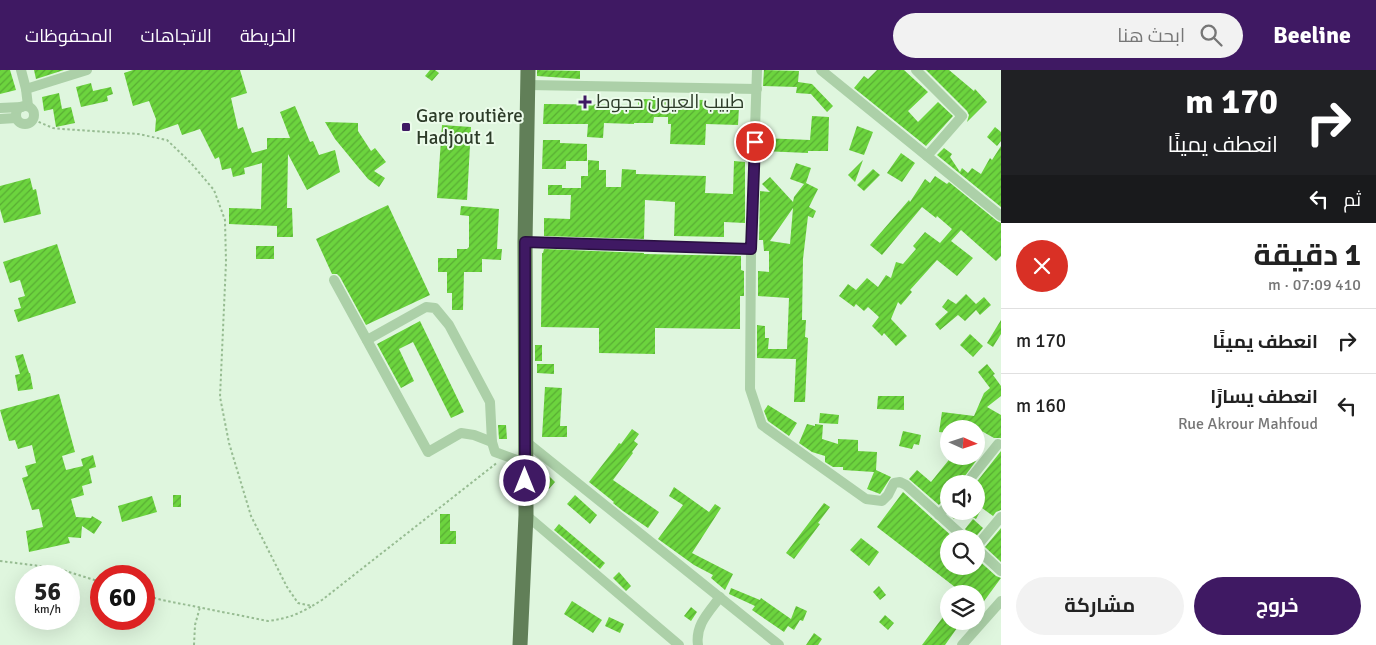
<!DOCTYPE html>
<html lang="ar">
<meta charset="utf-8">
<style>
body{margin:0;font-family:Signika,Cairo,sans-serif;background:#f2f2f2;color:#222;direction:rtl;height:100vh;display:flex;flex-direction:column;font-size:19px;white-space:nowrap}
*{box-sizing:border-box;margin:0}
p{font-size:16px;color:#767676}
.icon{flex:none;width:28px;height:28px;fill:none;stroke:currentColor;stroke-width:2;stroke-linecap:round;stroke-linejoin:round}
.map{position:relative;flex:1;overflow:hidden;direction:ltr}
.details{display:flex;flex-direction:column;background:#fff;width:375px}
.details>*{flex:none}
.banner{background:#202124;color:#fff;overflow:hidden}
.needle{width:32px;rotate:93deg}
.fabs{position:absolute;left:940px;top:350px;display:grid;gap:10px}
.fabs a{display:grid;place-items:center;width:45px;height:45px;border-radius:50%;background:#fff;box-shadow:0 5px 20px #0002;font-size:25px}
.speed{position:absolute;left:15px;top:495px;display:flex;gap:10px;font-size:25px;font-weight:700;text-align:center}
.speed>*{display:grid;place-content:center;width:65px;height:65px;border-radius:50%;background:#fff;box-shadow:0 5px 20px #0002;line-height:1}
.speed small{font-size:12px;font-weight:400}
.speed .limit{border:8px solid #d22;background:#fff;color:#111}
.pin{position:absolute;display:grid;place-items:center;width:42px;height:42px;color:#fff;margin:-21px;border:2px solid #fff;border-radius:50%;box-shadow:0 1px 5px #0007}
.me{position:absolute;width:55px;margin:-28px;rotate:0deg;stroke-linejoin:round;filter:drop-shadow(0 0 4px #0008)}
.turn{display:flex;align-items:center;gap:18px;height:105px;padding:0 15px;font-size:22px}
.turn .icon{width:65px;height:65px;stroke-width:2.5}
.turn b{display:block;font-size:35px;line-height:42px}
.then{display:flex;align-items:center;height:48px;padding:0 15px;background:#0003;gap:10px;font-size:19px}
.round{display:grid;place-items:center;flex:none;width:52px;height:52px;border-radius:26px;background:#f2f2f2}
.headline{display:flex;align-items:center;justify-content:space-between;height:85px;padding:0 15px}
h1{font-size:30px;font-weight:700;line-height:38px}
.action{display:flex;gap:10px;margin-top:auto;padding:10px 15px}
.action a{flex:1;height:58px;border-radius:30px;background:#3f1963;color:#fff;font-size:20px;font-weight:700;line-height:58px;text-align:center}
.action a+a{background:#f2f2f2;color:#222}
ul{padding:0;list-style:none}
li{display:flex;align-items:center;gap:15px;height:65px;padding:0 15px;border-top:1px solid #e0e0e0}
li div{flex:1}
li b{display:block;font-size:19px}
li em{font-style:normal}
header{display:flex;align-items:center;gap:30px;box-sizing:border-box;height:70px;padding:0 25px;background:#3f1963;color:#fff}
header strong{font-size:24px}
nav{display:flex;gap:28px;margin-inline-start:auto;font-size:18px}
.search{width:350px;height:45px;background:#f2f2f2;display:flex;align-items:center;gap:12px;box-sizing:border-box;padding:0 18px;border-radius:28px;color:#767676;font-size:19px}
main{display:flex;flex:1;min-height:0}
.map>svg:first-child{display:block}
.building{fill:url(#building-hatch);fill-rule:evenodd}
.lines{fill:none;stroke-linecap:round;stroke-linejoin:round}
.path{stroke:#97bc92;stroke-width:2;stroke-dasharray:2.5 2.5;stroke-linecap:butt}
.street{stroke:#acd0a8;stroke-width:10}
.primary{stroke:#617f58;stroke-width:15}
.route-casing{stroke:#291040;stroke-width:12}
.route{stroke:#3f1963;stroke-width:9}
.poi-dot{fill:#3f1963;stroke:#ecfceb;stroke-width:2}
.labels{text-anchor:middle;dominant-baseline:central;stroke-width:4;stroke-linejoin:round;paint-order:stroke}
.poi-label{font-size:19px;fill:#2d3c29;stroke:#ecfceb;text-anchor:start}
</style>
<header>
<strong>Beeline</strong>
<div class="search"><svg class="icon" aria-label="search" viewBox="0 0 24 24"><circle cx="10" cy="10" r="6"/><path d="M15 15l6 6"/></svg>ابحث هنا</div>
<nav><a>الخريطة</a><a>الاتجاهات</a><a>المحفوظات</a></nav>
</header>
<main>
<section class="details">
<div class="banner">
<div class="turn"><svg class="icon" aria-label="right" viewBox="0 0 24 24"><path d="M7 20v-9h11M14 6l5 5-5 5"/></svg><div><b>170 m</b>انعطف يمينًا</div></div>
<div class="then">ثم<svg class="icon" aria-label="left" viewBox="0 0 24 24"><path d="M17 20v-9H6M10 6l-5 5 5 5"/></svg></div>
</div>
<div class="headline"><div><h1>1 دقيقة</h1><p>410 m · 07:09</p></div><a class="round" style="background:#d93025;color:#fff"><svg class="icon" aria-label="close" viewBox="0 0 24 24"><path d="M6 6l12 12M18 6L6 18"/></svg></a></div>
<ul>
<li><svg class="icon" aria-label="right" viewBox="0 0 24 24"><path d="M7 20v-9h11M14 6l5 5-5 5"/></svg><div><b>انعطف يمينًا</b></div><em>170 m</em></li>
<li><svg class="icon" aria-label="left" viewBox="0 0 24 24"><path d="M17 20v-9H6M10 6l-5 5 5 5"/></svg><div><b>انعطف يسارًا</b><p>Rue Akrour Mahfoud</p></div><em>160 m</em></li>
</ul>
<div class="action"><a>خروج</a><a>مشاركة</a></div>
</section>
<div class="map">
<svg width="1001" height="575" viewBox="0 0 1001 575">
<defs>
<pattern id="building-hatch" width="6" height="6" patternUnits="userSpaceOnUse" patternTransform="scale(1.25)"><rect width="6" height="6" fill="#6cd43e"/><path d="M-1 1l2-2M0 6l6-6M5 7l2-2" fill="none" stroke="#59ad34"/></pattern>
</defs>
<rect width="100%" height="100%" fill="#dff6de"/>
<!-- building -->
<g class="building">
<path d="M0,0H10L16,20L0,24Z"/>
<path d="M34,0H64L36,9Z"/>
<path d="M133,0H240L247,23L231,28L238,59L243,57L252,83L267,79V68H290L280,42L295,36L310,72L313,71L319,85L335,80L340,102L307,120L288,84L287,138H292L293,167H277V156L229,154V138L261,139L262,93L244,98L245,104L233,107L231,98L222,100L219,87L215,89L200,59L182,65L178,54L155,62L156,49L149,31L133,36L124,3Z"/>
<path d="M430,0H435L439,3L432,11L425,6Z"/>
<path d="M537,0L580,1V9L537,6Z"/>
<path d="M764,0L799,1L798,12L812,14L833,36L827,42L811,24L796,23L797,17L763,16Z"/>
<path d="M877,0H904L928,22L908,41L918,52L938,32L953,46L926,76L854,18L864,6L868,9Z"/>
<path d="M926,0H949L974,21L975,19L987,32L967,52L969,45L967,41Z"/>
<path d="M91,13L93,21L111,17L113,24L107,26L108,31L81,37L76,17Z"/>
<path d="M59,23L62,39L71,37L75,53L56,57L53,39L44,41L42,27Z"/>
<path d="M638,29L707,30V35L739,37L738,55L706,54L705,75L670,74L671,54H668V47H654L653,53H634V54L604,53L603,68L587,67L588,54H543L544,34L638,35Z"/>
<path d="M812,46L829,47L828,81H808V83L761,81L762,68L810,70Z"/>
<path d="M325,52L358,53V61L371,81L375,78L386,92L374,101L385,108L379,117L368,109L335,69Z"/>
<path d="M442,55L471,57L467,130L437,128Z"/>
<path d="M857,56L873,62L864,85L849,80Z"/>
<path d="M995,57L1001,62V71L997,76L987,67Z"/>
<path d="M543,70H560V73L587,74V91H566V99H542Z"/>
<path d="M1001,76V137L937,85L944,78L952,84L950,87L960,102L962,98L968,103L972,98L981,104L990,88L992,90Z"/>
<path d="M901,83L915,93L902,112L887,103Z"/>
<path d="M588,90L599,91V100H606V117H621L622,99L636,100V104L706,106L705,123L733,124L734,91L745,92V153L724,152V167L674,166L675,132L645,130L644,169L544,166V148L570,149L571,125H548V115H562V118H581V106H588Z"/>
<path d="M863,90L855,112L848,105Z"/>
<path d="M796,93L811,98L806,113L818,119L809,137L816,141L813,148L808,146L803,189L802,250H806L805,267L808,268L805,332H794L796,289L757,288V255L765,256V268H769L768,279H787L789,228L758,226V201L769,202V181H764L763,170H759L760,121L770,122L762,114L770,107L793,132L794,127L804,114L790,109ZM793,138L790,174L770,171Z"/>
<path d="M873,99L880,105L864,121L857,115Z"/>
<path d="M935,106L947,114L949,112L997,151L1001,153V186L996,191L961,160L951,171L973,188L957,206L937,190L910,220L912,222L901,235L898,232L891,249L907,266L896,276L884,263L882,266L872,256L879,247L868,237L864,241L856,234L854,237L839,226L848,214L856,220L867,208L878,217L886,205L891,208L896,192L903,194L916,179L913,176L925,162L940,173L952,159L937,146L936,148L922,137L882,185L870,175L909,130L910,132L925,109L930,113Z"/>
<path d="M30,108L33,120L36,119L41,144L4,153L0,139V116Z"/>
<path d="M388,135L430,225L366,255L340,207L337,204H332L316,169Z"/>
<path d="M461,136L499,139L497,179H502L501,190L482,189V202H464L463,240H452V223H447V202H438V188H457V179H467L469,177V146L460,145Z"/>
<path d="M57,174L76,233L18,252L14,240L21,238L18,228L25,226L20,210L10,213L3,192Z"/>
<rect x="256" y="176" width="18" height="13"/>
<path d="M544,179L644,183V184L741,186V200L744,201V226H740V259L655,258V284L599,283V258L541,257L542,183H543Z"/>
<path d="M966,224L976,234L984,227L991,235L980,245L976,240L965,251L958,245L940,260L935,254L948,242L942,237L948,229L956,234Z"/>
<path d="M1001,250V264L993,277L987,273Z"/>
<path d="M420,251L464,342L451,348L413,272L399,279L414,311L401,318L377,274Z"/>
<path d="M970,264L983,276L973,287L960,275Z"/>
<rect x="535" y="275" width="7" height="16"/>
<path d="M23,284L29,303H30L33,319L18,321L15,305L20,304L15,286Z"/>
<path d="M537,294H554V304L537,303Z"/>
<path d="M987,294L995,304L993,305L1001,316V326L987,337L1001,345V368H994L969,354L968,359H949V363L939,362L942,342L974,346L984,323L990,318L978,302Z"/>
<path d="M545,317L562,318L560,356H567V367H542Z"/>
<path d="M59,324L75,382L62,386L66,400L83,396L81,389L93,385L96,397L89,399L92,413L82,416L84,425L71,429L76,447L91,448L92,446L102,452L94,464L82,456L81,468L68,467L70,473L29,482L26,461L43,457L39,439L32,440L22,408L28,406L25,396L36,393L32,375L18,379L15,370L9,371L0,340Z"/>
<path d="M878,326H904V340L877,339Z"/>
<path d="M768,335L797,353L789,366L768,351L764,341Z"/>
<path d="M820,343L839,345L838,354L819,353Z"/>
<path d="M807,354L815,356V354L823,355L822,369L838,374V369L858,370V381L877,382L876,400L891,407L882,421L880,424L867,419L874,402L843,400V397H833L825,392V386L812,382L799,373Z"/>
<path d="M498,355H506L507,369H499Z"/>
<path d="M632,359L639,364L634,371L638,374L632,382L633,383L613,410L659,442L648,458L623,441L613,433L614,432L589,412L614,380L619,373L621,374Z"/>
<path d="M903,361L921,365L919,375L914,374L912,379L899,376Z"/>
<path d="M1001,381V440L996,442L993,446L982,438L976,449L969,445L972,441H976L975,414Z"/>
<path d="M952,386H969L976,391L959,414H949V427L944,429L939,435L909,409L917,400L931,412Z"/>
<path d="M548,405L555,412L549,419L541,411Z"/>
<path d="M674,417L709,442L715,434L721,438L692,483L733,504L725,520L711,508L713,505L694,495L658,469L683,435L669,426Z"/>
<path d="M903,422L955,469H949V496H976V488L996,506L1001,508L976,542V524H964L877,457Z"/>
<rect x="173" y="425" width="8" height="12"/>
<path d="M575,425L597,445L590,454L567,434Z"/>
<path d="M152,426L157,442L122,452L118,436Z"/>
<path d="M824,433L830,437L818,453L820,454L794,489L786,483Z"/>
<path d="M952,441H961L954,449L949,444Z"/>
<path d="M440,444H450V461H456V474H440Z"/>
<path d="M973,449L983,458L974,469L965,459Z"/>
<path d="M559,454L605,493L600,499L554,460Z"/>
<path d="M1001,458V492L985,477Z"/>
<path d="M861,468L879,482L869,496L850,480Z"/>
<path d="M619,502L631,516L626,521L613,508Z"/>
<path d="M879,516L886,525L880,530L873,522Z"/>
<path d="M731,518L760,530L761,528L791,549L796,536L807,541L803,551L800,550L794,560L788,556L784,562L752,540L755,536L729,524Z"/>
<path d="M572,531L602,550L593,563L564,544Z"/>
<path d="M691,537L697,542L691,551L684,546Z"/>
<path d="M949,539V551H962L945,575H922Z"/>
<path d="M885,545L894,553L888,560L879,552Z"/>
<path d="M609,547L624,554L620,563L605,556Z"/>
<path d="M814,563L822,569L818,575H806Z"/>
</g>
<g class="lines">
<!-- path -->
<g class="path">
<path d="M34,50L53,58L62,59L138,64L167,70L191,93L214,120L225,150L226,192L220,327L229,373L251,446L287,517L298,533L312,536L322,530L498,392"/>
<path d="M0,491L56,498L101,512"/>
<path d="M144,525L162,530L268,551C285,549 297,545 312,536"/>
<path d="M194,575L195,555L200,537"/>
</g>
<!-- street -->
<g class="street">
<path d="M21,0L26,19L28,36"/>
<path d="M757,0L751,179L750,319L762,355L866,429L882,431L888,425L894,413L900,412L906,415L966,469"/>
<path d="M821,0L1001,146"/>
<path d="M916,0L962,46L927,86"/>
<path d="M528,15L757,19"/>
<path d="M26,19L87,0"/>
<circle cx="25" cy="45" r="9"/>
<path d="M0,38L22,37"/>
<path d="M0,49L16,48"/>
<path d="M525,172L751,179"/>
<path d="M334,210L428,382L461,363L474,365L492,372"/>
<path d="M367,270L426,237L435,238L449,255L490,332L492,372L495,382L525,393"/>
<path d="M525,371L779,575"/>
<path d="M966,414L998,374"/>
<path d="M526,445L679,575"/>
<path d="M939,445L949,434"/>
<path d="M976,477L1001,447"/>
<path d="M976,478L1001,501"/>
<path d="M698,575C695,555 709,542 720,527"/>
<path d="M962,575L1001,531"/>
</g>
<!-- primary -->
<path class="primary" d="M520,575L526,445L525,172L528,0"/>
</g>
<g class="lines">
<defs>
<path id="route" d="M525,411V172L751,179L755,72"/>
</defs>
<!-- route casing -->
<use href="#route" class="route-casing"/>
<!-- route -->
<use href="#route" class="route"/>
</g>
<!-- markers -->
<g class="poi-dot">
<path d="M582.5 24.5h5v5h5v5h-5v5h-5v-5h-5v-5h5z"/>
<rect x="401" y="52" width="10" height="10" rx="2.5"/>
</g>
<g class="labels">
<!-- poi labels -->
<g class="poi-label">
<text x="596" y="32">طبيب العيون حجوط</text>
<text x="416" y="46">Gare routière<tspan x="416" dy="22">Hadjout 1</tspan></text>
</g>
</g>
</svg>
<div class="fabs">
<a><svg class="needle" viewBox="-14 -14 28 28"><path d="M0-13l5 13h-10z" fill="#e53935"/><path d="M0 13l5-13h-10z" fill="#767676"/></svg></a>
<a><svg class="icon" aria-label="sound" viewBox="0 0 24 24"><path d="M4 9h4l5-4v14l-5-4H4zM17 9q2 3 0 6"/></svg></a>
<a><svg class="icon" aria-label="search" viewBox="0 0 24 24"><circle cx="10" cy="10" r="6"/><path d="M15 15l6 6"/></svg></a>
<a><svg class="icon" aria-label="layers" viewBox="0 0 24 24"><path d="M12 4l9 5-9 5-9-5zM3 14l9 5 9-5"/></svg></a>
</div>
<div class="speed"><div>56<small>km/h</small></div><div class="limit">60</div></div>
<div class="pin" style="left:755px;top:72px;background:#d93025"><svg class="icon" aria-label="arrive" viewBox="0 0 24 24"><path d="M6 21V4h12l-3 4 3 4H6"/></svg></div>
<svg class="me" style="left:525px;top:411px" viewBox="-20 -20 40 40"><circle r="17" fill="#3f1963" stroke="#fff" stroke-width="3"/><path d="M0-11L8 9 0 5-8 9z" fill="#fff"/></svg>
</div>
</main>
